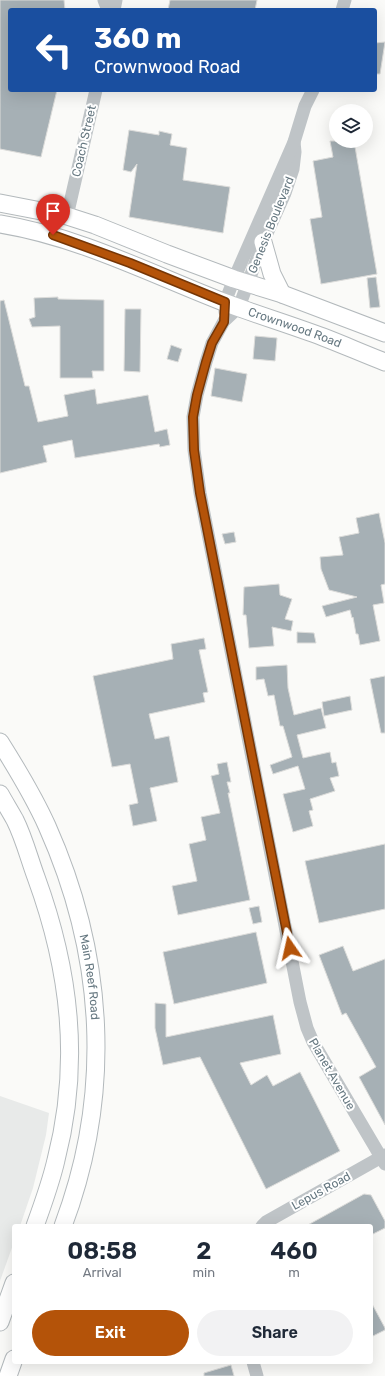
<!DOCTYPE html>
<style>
body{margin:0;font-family:Rubik,sans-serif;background:#f2f2f3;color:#1f2937;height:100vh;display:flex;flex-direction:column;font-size:15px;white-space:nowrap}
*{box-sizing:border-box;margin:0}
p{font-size:13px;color:#747a83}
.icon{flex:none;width:22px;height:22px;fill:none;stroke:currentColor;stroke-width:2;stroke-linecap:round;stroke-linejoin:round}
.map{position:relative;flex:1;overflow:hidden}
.drawer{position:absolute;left:12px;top:1224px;width:361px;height:140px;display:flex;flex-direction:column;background:#fff;border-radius:4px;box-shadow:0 4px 16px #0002}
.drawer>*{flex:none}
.hud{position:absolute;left:8px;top:8px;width:369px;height:84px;border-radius:4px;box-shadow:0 4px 16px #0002;background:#1a4fa0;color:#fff;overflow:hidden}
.buttons{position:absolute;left:329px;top:104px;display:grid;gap:8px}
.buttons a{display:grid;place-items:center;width:44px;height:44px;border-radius:50%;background:#fff;box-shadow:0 4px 16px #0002;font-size:20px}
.pin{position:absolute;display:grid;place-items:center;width:34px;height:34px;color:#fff;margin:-41px -17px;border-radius:50% 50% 50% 0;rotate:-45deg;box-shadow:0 0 4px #0007}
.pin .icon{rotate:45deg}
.me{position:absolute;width:44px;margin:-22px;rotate:349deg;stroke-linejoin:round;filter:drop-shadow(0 0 3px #0008)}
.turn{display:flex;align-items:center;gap:14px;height:84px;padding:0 20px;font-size:18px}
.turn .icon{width:52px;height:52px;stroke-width:2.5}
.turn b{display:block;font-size:28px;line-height:34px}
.eta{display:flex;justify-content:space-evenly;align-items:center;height:68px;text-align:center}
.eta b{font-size:24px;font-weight:600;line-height:28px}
.action{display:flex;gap:8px;margin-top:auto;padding:8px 20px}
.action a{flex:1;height:46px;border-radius:24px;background:#b45309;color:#fff;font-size:16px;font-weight:600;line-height:46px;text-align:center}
.action a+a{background:#f2f2f3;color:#1f2937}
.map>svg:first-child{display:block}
.built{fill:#e8eae9}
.building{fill:#a6b0b5;stroke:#dcdcda}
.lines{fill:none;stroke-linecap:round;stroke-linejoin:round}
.major-casing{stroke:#b3b9bc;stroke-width:19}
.minor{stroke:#bfc4c7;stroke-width:13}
.major{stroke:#fff;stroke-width:17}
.route-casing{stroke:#753606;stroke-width:10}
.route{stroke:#b45309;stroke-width:7}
.labels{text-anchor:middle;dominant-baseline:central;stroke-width:4;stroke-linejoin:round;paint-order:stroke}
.street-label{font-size:12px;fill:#667881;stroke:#fff}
</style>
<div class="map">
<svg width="385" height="1376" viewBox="0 0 385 1376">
<rect width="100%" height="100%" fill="#fafaf8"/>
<!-- built -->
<path class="built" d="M0,1096L49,1113L46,1135L33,1188L20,1226H14V1242L0,1281Z"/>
<!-- building -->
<g class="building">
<path d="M0,0H64L65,10H10V90H57L41,157L0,149Z"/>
<path d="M170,0H257L255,10H168Z"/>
<path d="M385,42L380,74H375V43Z"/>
<path d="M129,130L159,135V131L172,134L170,145L187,148L183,180L230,187L223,233L129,217L137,164L131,172L123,170Z"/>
<path d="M330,141H354L377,274L321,284L310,219L322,217L313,161L333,157Z"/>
<path d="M376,277L380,307L370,308L367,278Z"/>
<path d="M58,297V299L104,300V371H92L93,378H60V326L32,327L29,319L35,317L34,298Z"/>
<path d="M4,300L25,386H29L38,422L68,416L64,395L95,389L97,404L148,395L155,432L167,429L170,445L160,447L159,444L75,458L72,440L43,446L47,462L0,473V301Z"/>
<path d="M125,309H141L140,372L124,371Z"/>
<path d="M255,336L277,338L275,361L253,359Z"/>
<path d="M171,345L182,349L178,362L167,359Z"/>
<path d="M215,368L247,374L242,402L211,396Z"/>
<path d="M379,513L385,543V584L381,585L384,603L373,605L380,641L360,645L358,634H356L353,617L352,618L350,610L326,617L322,606L357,597L329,590L321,569L320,557L343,555L339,537L359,533L356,518Z"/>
<path d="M234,532L236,542L225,544L222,534Z"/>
<path d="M279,584L280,595L292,599L285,619L293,621L291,631L272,627L274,646L249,648L246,615H243L244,587Z"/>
<path d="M297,632L314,633L316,643H297Z"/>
<path d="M204,638L206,649L199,650L208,692L203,693L205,702L149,714L155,739L169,736L178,782L150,788L157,821L133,826L129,805L138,803L130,764L112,767L93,676L173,659L171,644Z"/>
<path d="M287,665L288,688L294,715L321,708L326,728L297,735L303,758L330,752L332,763L336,762L339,776L330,778L335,791L310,799L313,810L309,811L313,826L293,832L283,794L305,789L298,766L273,774L270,765L292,757L283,726H280L274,695L268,696L264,679L256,680V667Z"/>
<path d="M385,676V733H381L370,679Z"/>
<path d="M350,696L352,710L324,716L322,702Z"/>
<path d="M227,762L231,782H227L230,793H228L250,900L178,915L172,886L197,881L189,844L206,840L201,817L220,813L211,776L219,774L217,764Z"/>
<path d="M385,844V909L319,923L305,861Z"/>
<path d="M259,906L262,922L253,924L249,908Z"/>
<path d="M256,932L267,983L174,1004L163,952Z"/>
<path d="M343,946L353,971L385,959V1125L359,1077L376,1067L346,1013L342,1015L319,955Z"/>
<path d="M155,1003L166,1004V1037L273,1015L281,1054L240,1063L251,1085L267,1075L273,1086L300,1072L340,1151L266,1189L200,1057L163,1065L155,1028Z"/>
<path d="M364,1194L371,1195L385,1221V1228L371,1235V1226H306Z"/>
<path d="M371,1302L385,1328V1330L371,1337Z"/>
<path d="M231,1365L234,1376H204V1373Z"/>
</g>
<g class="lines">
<defs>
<g id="major">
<path d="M0,203L67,216L95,225L167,254L234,279L282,294L385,333"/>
<path id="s1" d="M0,224C80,237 151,274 226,303C258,315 291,325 323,337C344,345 364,354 385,362"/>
<path d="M263,242L272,274L282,294"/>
<path id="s2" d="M0,742C17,769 34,797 47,826C105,956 113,1093 63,1226"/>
<path d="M0,794C5,803 10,811 15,820C24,838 29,858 36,877C70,970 81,1063 56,1160C51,1182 43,1204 35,1226"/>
<path d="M0,1322L14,1283"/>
<path d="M8,1376L14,1359"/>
</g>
</defs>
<!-- major casing -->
<use href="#major" class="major-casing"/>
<!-- minor -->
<g class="minor">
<path d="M104,0L108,10"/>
<path d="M114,10L116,0"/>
<path d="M342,10L345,0"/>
<path d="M294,142L295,152L293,169L285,193L263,242L239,307L224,321L212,343L206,362L197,395L193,417L194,450L200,493L300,1002L307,1028L313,1042L385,1164"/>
<path d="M67,216L96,90"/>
<path d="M225,312V302L234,279L294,142L305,106L313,90"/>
<path d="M262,1226L266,1222L385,1155"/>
<path d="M253,1362L257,1376"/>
</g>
<!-- major -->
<use href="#major" class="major"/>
</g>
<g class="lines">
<defs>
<path id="route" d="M53,235L130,263L225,302L224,322L212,343L206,362L197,395L193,417L194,450L200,493L290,948"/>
</defs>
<!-- route casing -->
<use href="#route" class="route-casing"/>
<!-- route -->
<use href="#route" class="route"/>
</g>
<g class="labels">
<!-- street labels -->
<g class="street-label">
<text transform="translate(84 141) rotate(-77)">Coach Street</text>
<text transform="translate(271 225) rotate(-68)">Genesis Boulevard</text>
<text stroke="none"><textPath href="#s1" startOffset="313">Crownwood Road</textPath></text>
<text stroke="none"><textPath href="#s2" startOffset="254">Main Reef Road</textPath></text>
<text transform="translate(332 1074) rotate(60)">Planet Avenue</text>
<text transform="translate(321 1191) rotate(-29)">Lepus Road</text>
</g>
</g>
</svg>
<div class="buttons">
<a><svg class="icon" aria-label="layers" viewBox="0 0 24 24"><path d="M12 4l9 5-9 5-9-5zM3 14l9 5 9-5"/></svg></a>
</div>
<div class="pin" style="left:53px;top:235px;background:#d93025"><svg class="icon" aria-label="arrive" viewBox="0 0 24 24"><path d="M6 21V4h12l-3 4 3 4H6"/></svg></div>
<svg class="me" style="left:290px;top:948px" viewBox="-20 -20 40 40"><path d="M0-17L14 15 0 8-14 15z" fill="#b45309" stroke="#fff" stroke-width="4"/></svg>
<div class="hud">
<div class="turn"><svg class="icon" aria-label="left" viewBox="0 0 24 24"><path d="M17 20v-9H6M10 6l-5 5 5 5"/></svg><div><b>360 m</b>Crownwood Road</div></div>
</div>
<section class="drawer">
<div class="eta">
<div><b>08:58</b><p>Arrival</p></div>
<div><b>2</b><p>min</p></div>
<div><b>460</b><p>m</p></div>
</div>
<div class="action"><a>Exit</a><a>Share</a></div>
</section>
</div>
